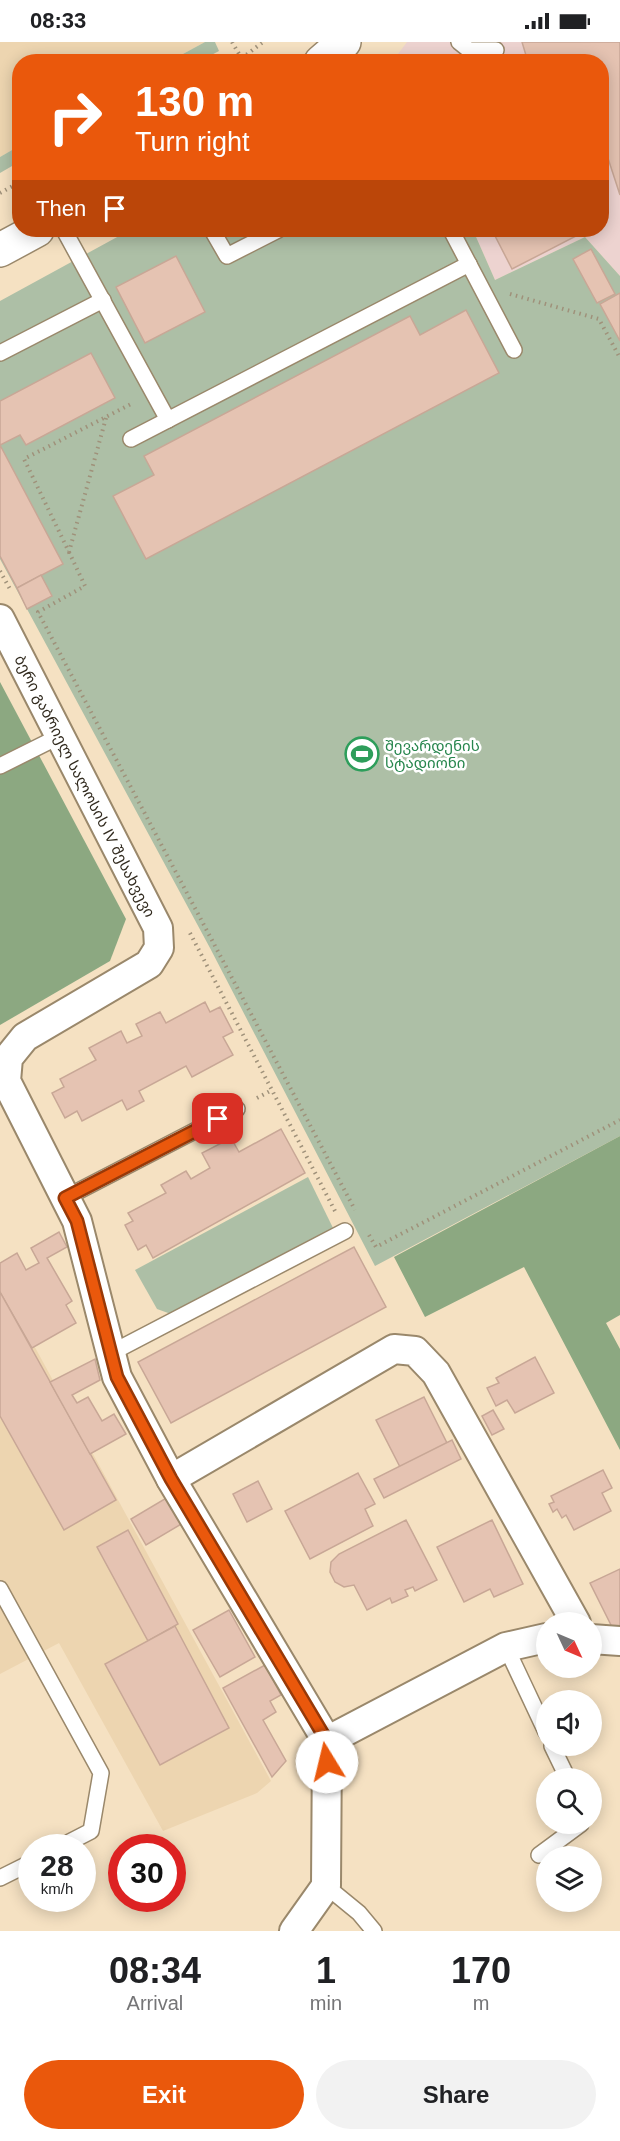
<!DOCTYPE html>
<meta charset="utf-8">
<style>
body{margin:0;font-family:Arial,"Noto Sans Georgian",sans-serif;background:#f2f2f2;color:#202124;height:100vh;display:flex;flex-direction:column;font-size:22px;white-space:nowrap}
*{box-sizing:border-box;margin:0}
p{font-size:20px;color:#757577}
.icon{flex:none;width:33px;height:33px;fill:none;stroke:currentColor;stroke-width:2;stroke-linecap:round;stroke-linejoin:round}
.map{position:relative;height:1889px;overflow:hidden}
.sheet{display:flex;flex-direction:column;background:#fff;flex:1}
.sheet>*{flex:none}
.hud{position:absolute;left:12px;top:12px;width:597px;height:183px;border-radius:24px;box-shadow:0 3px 15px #0003;background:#ea580c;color:#fff;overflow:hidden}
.needle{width:39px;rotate:134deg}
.fabs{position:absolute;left:536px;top:1570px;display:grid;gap:12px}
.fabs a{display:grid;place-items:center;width:66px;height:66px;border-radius:50%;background:#fff;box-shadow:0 3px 15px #0003;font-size:30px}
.speed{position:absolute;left:18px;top:1792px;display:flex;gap:12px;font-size:30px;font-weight:700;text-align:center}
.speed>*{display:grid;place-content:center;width:78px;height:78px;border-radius:50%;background:#fff;box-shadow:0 3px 15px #0003;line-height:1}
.speed small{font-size:15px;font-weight:400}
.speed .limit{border:9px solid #d22;background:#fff;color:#111}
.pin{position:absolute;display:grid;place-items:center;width:51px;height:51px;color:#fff;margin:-26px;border-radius:12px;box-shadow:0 3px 9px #0006}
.me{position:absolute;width:66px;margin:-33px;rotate:351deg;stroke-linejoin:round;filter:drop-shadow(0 0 4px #0008)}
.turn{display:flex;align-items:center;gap:21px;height:126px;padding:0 24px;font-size:27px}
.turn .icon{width:78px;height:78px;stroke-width:2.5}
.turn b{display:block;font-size:42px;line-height:51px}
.then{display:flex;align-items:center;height:57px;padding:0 24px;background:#0003;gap:12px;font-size:22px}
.eta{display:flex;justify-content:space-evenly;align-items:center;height:102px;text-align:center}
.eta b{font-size:36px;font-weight:800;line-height:42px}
.button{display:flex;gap:12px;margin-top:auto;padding:12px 24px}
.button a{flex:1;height:69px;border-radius:36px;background:#ea580c;color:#fff;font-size:24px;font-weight:800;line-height:69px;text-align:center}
.button a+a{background:#f2f2f2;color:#202124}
.status{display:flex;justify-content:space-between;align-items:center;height:42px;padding:0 30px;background:#fff;direction:ltr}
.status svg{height:16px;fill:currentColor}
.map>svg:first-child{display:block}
.commercial{fill:#edd3d0}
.built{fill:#edd5b0}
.green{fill:#adbfa6}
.forest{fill:#8ca881}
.building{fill:#e5c3b2;stroke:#c8a796;stroke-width:1.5}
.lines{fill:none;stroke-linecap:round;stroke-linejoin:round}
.lane-casing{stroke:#9a886b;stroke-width:18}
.street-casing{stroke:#9a886b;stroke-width:32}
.secondary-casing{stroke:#9a886b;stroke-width:36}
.path{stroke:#9f917a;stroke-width:4;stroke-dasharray:1.5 4.5;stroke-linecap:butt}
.lane{stroke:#fff;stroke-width:15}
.street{stroke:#fff;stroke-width:28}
.secondary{stroke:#fff;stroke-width:33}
.route-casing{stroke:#983908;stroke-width:15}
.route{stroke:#ea580c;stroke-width:10}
.labels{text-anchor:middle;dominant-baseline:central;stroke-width:5;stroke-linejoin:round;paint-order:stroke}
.leisure-label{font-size:15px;fill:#27864d;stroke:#fff;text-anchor:start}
.street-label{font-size:15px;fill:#312a1e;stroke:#fff}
</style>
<div class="status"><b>08:33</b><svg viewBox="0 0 49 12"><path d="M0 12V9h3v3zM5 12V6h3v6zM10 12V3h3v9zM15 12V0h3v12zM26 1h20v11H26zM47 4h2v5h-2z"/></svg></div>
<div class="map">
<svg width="620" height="1889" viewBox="0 0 620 1889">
<rect width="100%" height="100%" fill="#f5e1c2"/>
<!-- commercial -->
<path class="commercial" d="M407,0H620V234L585,195L495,238L473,188H602V20H392Z"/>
<!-- built -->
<g class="built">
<path d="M0,0H205L170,19L20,20L19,104L0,115Z"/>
<path d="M0,1241L271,1739L257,1751L163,1789L59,1601L0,1632Z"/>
</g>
<!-- green -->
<g class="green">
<path d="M205,0H215L219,9L200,19H170Z"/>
<path d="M19,104V120L0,131V115Z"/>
<path d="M130,188H473L495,238L585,195L620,234V1094L375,1224L210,906L0,517V259Z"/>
<path d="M308,1135L334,1188L171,1272L157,1267L135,1228Z"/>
</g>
<!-- forest -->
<g class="forest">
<path d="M0,640L126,877L110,919L0,983Z"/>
<path d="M620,1094V1273L606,1281L620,1307V1408L524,1225L425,1275L394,1215Z"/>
</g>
<!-- building -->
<g class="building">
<path d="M522,0H620V153L602,98V20H528Z"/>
<path d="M492,188H578L580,192L512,227Z"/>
<path d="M591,207L615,252L597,261L573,217Z"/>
<path d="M176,214L205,270L145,301L116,245Z"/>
<path d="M620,251V299L600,262Z"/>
<path d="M466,268L499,331L146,517L113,454L154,433L144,414L410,274L420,293Z"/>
<path d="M91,311L115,356L26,403L20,393L0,403L63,522L17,546L0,514V359Z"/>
<path d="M41,533L52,554L27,567L17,546Z"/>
<path d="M205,960L210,970L220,965L233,990L223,995L233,1013L192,1035L186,1024L139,1049L144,1059L127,1068L122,1058L82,1079L77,1069L65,1076L52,1051L64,1045L60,1037L96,1018L89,1006L121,989L127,1001L142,994L136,982L160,970L166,981Z"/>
<path d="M281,1087L305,1131L153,1216L146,1203L138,1208L125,1183L133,1179L128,1171L166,1151L161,1143L186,1129L191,1137L210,1126L202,1111L231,1096L239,1110Z"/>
<path d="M59,1190L67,1205L47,1216L72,1259L66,1263L76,1281L32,1306L0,1250V1221L17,1211L26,1228L39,1221L31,1206Z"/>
<path d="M354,1205L386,1265L171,1381L138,1320Z"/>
<path d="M0,1250L116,1458L64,1488L0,1374Z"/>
<path d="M535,1315L554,1351L515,1371L507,1358L496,1364L487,1346L499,1341L496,1336Z"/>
<path d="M95,1317L100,1338L72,1353L77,1361L88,1355L102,1379L114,1372L126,1392L90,1412L50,1340Z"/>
<path d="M424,1355L447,1401L400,1425L376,1378Z"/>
<path d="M493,1368L504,1387L492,1393L482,1374Z"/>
<path d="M452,1398L461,1417L384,1456L374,1437Z"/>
<path d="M603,1428L612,1446L602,1451L611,1469L574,1488L566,1473L562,1476L557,1467L553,1470L549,1462L554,1460L551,1454Z"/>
<path d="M358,1431L375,1462L365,1467L373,1484L310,1517L285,1469Z"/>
<path d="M258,1439L272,1467L247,1480L233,1452Z"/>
<path d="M168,1455L183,1481L146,1503L131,1477Z"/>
<path d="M406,1478L437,1538L415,1549L413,1545L405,1548L408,1554L392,1561L390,1556L367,1568L354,1543L344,1545L335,1540L330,1530L331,1520L339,1512Z"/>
<path d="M492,1478L523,1542L494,1555L490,1547L464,1560L437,1505Z"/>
<path d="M128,1488L178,1582L148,1599L97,1505Z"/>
<path d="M620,1527V1586L614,1589L590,1541Z"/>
<path d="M229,1568L255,1615L220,1635L193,1588Z"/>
<path d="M175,1584L229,1686L160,1723L105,1622Z"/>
<path d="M265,1623L281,1653L270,1659L276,1670L263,1678L286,1719L272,1735L223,1646Z"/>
</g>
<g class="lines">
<defs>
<g id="lane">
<path d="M459,0L469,8H496"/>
<path d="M64,188L168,378"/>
<path d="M212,188L227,214L278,188"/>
<path d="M451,188L514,308"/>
<path d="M0,311L103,258"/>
<path d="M131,397L469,222"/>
<path d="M0,724L60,694"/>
<path d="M65,1156L237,1067"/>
<path d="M111,1311L345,1189"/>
<path d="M0,1547L101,1731L91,1789L58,1806"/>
<path d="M506,1605L546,1690"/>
<path d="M552,1704L568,1737"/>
<path d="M539,1813L581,1782"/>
<path d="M0,1836L32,1820"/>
<path d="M326,1844L359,1871L374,1889"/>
</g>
<g id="street">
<path d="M0,577L158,886L159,906L149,922L25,995L8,1016L6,1039L77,1179L117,1335L171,1437L327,1699"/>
<path d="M171,1437L394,1307L415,1309L436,1331L576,1581"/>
<path d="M591,1597L620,1599"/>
<path d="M327,1699L506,1605L546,1596"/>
<path d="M294,1889L326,1844L327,1699"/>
</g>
<g id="secondary">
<path d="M321,20L344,0"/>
<path d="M0,208L37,188"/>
</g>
</defs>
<!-- lane casing -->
<use href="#lane" class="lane-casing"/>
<!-- street casing -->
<use href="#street" class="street-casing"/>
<!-- secondary casing -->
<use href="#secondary" class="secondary-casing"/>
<!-- path -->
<g class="path">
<path d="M232,0L242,17"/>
<path d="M237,20L263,0"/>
<path d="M0,151L20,140"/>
<path d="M510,252L599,277L620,316"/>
<path d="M106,376L69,510L24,417L133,361"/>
<path d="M69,510L85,544L38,570L355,1168"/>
<path d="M0,529L11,549"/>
<path d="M190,891L335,1169"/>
<path d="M257,1056L272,1048"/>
<path d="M369,1193L376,1205L620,1078"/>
</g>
<!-- lane -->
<use href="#lane" class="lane"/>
<!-- street -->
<use href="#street" class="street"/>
<!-- secondary -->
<use href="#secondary" class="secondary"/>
</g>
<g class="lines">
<defs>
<path id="route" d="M218,1077L65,1156L77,1179L117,1335L171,1437L327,1699V1720"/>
</defs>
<!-- route casing -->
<use href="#route" class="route-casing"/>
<!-- route -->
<use href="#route" class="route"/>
</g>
<!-- icons -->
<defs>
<symbol id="stadium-ring" viewBox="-11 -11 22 22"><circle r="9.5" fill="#fff" stroke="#2e9e5b" stroke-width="1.5"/><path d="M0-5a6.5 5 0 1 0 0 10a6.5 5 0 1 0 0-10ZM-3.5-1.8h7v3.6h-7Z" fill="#2e9e5b"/></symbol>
</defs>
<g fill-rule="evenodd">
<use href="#stadium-ring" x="343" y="693" width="38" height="38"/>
</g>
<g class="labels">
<!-- leisure labels -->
<g class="leisure-label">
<text x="385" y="703">შევარდენის<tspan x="385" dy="17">სტადიონი</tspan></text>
</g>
<!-- street labels -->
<g class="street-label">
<text transform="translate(85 744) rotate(63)">ბერი გაბრიელ სალოსის IV შესახვევი</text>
</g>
</g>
</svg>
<div class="fabs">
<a><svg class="needle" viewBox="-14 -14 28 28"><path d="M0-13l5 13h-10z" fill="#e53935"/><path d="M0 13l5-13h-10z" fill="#757577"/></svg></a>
<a><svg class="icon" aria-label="sound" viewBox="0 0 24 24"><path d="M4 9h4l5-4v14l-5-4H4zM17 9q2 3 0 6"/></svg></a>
<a><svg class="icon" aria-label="search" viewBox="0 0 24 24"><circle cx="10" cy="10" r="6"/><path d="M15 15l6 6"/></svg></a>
<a><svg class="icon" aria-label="layers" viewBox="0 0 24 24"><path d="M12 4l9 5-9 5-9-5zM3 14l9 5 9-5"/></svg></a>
</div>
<div class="speed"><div>28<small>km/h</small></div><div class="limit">30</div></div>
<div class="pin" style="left:218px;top:1077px;background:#d93025"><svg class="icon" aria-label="arrive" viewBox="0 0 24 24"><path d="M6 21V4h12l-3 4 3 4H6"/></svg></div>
<svg class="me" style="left:327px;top:1720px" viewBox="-20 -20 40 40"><circle r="19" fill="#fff"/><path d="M0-13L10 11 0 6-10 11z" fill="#ea580c"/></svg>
<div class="hud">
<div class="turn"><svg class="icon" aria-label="right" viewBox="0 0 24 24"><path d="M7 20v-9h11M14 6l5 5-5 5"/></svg><div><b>130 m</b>Turn right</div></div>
<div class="then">Then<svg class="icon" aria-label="arrive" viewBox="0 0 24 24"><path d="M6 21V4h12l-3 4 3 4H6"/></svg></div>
</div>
</div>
<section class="sheet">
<div class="eta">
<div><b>08:34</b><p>Arrival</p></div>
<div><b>1</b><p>min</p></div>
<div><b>170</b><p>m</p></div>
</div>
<div class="button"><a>Exit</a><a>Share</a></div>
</section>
